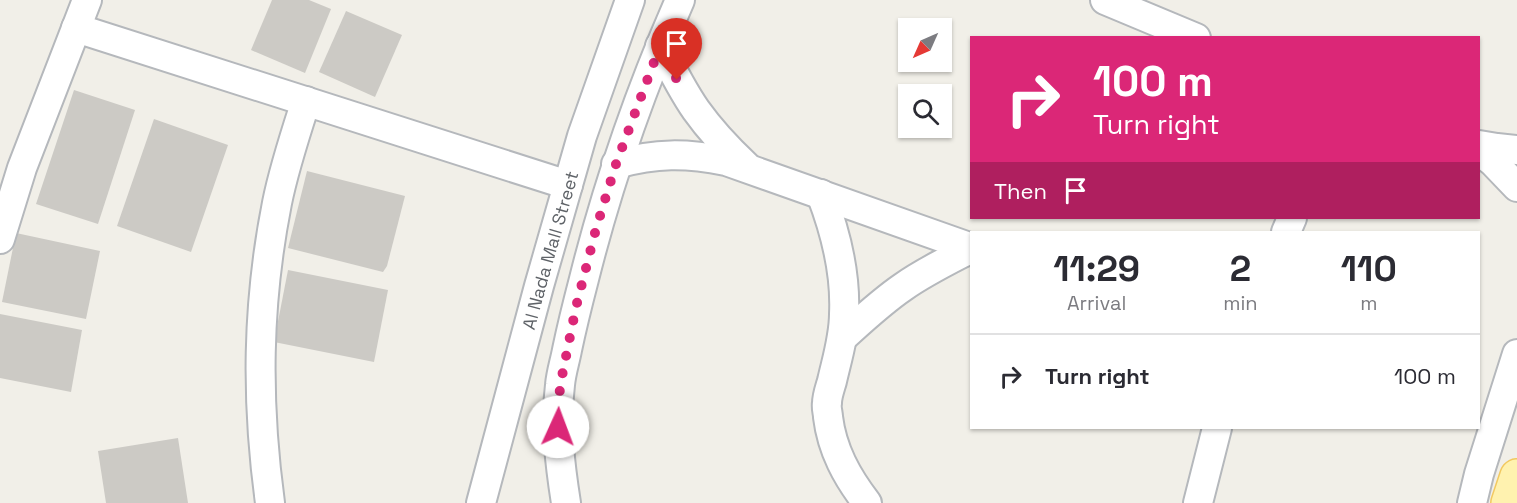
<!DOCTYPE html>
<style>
body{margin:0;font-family:"Space Grotesk",sans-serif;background:#f2f2f3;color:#2b2b33;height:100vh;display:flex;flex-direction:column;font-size:22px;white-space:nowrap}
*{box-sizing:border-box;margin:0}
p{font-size:20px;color:#7c7c81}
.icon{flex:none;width:33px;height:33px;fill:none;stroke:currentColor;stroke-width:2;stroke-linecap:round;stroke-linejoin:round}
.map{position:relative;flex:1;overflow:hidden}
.side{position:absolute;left:970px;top:231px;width:510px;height:198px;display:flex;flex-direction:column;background:#fff;border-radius:0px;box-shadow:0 2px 4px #0004}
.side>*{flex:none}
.top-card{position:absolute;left:970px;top:36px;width:510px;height:183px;border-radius:0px;box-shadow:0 2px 4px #0004;background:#db2777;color:#fff;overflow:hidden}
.needle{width:39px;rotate:225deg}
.fabs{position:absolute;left:898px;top:18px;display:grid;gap:12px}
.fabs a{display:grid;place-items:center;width:54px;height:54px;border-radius:0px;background:#fff;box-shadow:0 2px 4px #0004;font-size:30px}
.pin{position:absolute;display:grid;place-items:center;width:51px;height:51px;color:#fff;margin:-62px -26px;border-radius:50% 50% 50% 0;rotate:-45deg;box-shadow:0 0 6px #0007}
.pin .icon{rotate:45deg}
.me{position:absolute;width:66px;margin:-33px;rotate:2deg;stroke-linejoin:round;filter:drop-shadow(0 0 4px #0008)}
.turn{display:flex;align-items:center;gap:21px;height:126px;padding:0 24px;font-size:27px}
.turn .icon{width:78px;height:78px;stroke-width:2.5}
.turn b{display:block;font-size:42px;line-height:51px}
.then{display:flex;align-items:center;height:57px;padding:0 24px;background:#0003;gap:12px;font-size:22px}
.eta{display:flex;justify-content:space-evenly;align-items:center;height:102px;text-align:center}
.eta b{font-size:36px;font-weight:600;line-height:42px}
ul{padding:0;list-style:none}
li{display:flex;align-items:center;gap:18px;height:84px;padding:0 24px;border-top:2px solid #e1e1e2}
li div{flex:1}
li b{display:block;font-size:22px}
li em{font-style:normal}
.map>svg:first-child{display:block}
.building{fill:#cccac5}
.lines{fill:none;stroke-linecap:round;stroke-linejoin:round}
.minor-casing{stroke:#b5b8bc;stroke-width:32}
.major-casing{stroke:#f2c960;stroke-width:36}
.minor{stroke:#fff;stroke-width:28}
.major{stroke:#fff2af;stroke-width:33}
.route{stroke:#db2777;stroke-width:10;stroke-dasharray:0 18}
.labels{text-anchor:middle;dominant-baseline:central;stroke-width:5;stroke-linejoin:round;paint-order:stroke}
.street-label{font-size:18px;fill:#5f6368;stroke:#fff}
</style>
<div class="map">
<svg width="1517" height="503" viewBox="0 0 1517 503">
<rect width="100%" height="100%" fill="#f1efe8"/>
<!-- building -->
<g class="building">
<path d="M272,0H309L331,9L305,73L251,50Z"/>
<path d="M346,11L402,35L375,97L319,72Z"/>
<path d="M74,90L135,110L98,224L36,204Z"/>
<path d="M154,119L228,145L191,252L117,226Z"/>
<path d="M307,171L405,196L387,266L383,272L288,248Z"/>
<path d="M16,233L100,251L86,319L2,302Z"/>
<path d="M288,270L388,290L374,362L274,342Z"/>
<path d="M0,314L82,330L71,392L0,378Z"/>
<path d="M178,438L188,503H106L98,451Z"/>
</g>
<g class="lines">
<defs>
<g id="minor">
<path d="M1105,0L1196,38"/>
<path d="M76,28L568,185"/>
<path d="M660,46C671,68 682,90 696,110C711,131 728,149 746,166"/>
<path d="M1479,145L1497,148L1517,150"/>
<path d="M1479,151L1493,162L1517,187"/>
<path d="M616,164C657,153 685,153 726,161L972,248"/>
<path d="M821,194C836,233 846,272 844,314C844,337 837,359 832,381C830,388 827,396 827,403C826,408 828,413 828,417C832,450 847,477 867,503"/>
<path d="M1286,232L1292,218"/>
<path d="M0,239L22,168L87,0"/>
<path d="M842,338C862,320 881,302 903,287C924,272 949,260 972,248"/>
<path d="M270,503C256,400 257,304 277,203C284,168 295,135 306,101"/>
<path id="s1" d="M481,503L539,286L582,136L630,0"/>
<path d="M566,503C560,465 555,424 560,385C561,373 565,361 567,350C572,326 578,302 584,279C608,183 640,91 680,0"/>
<path d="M1198,503L1217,428"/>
<path d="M1472,503L1479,474L1517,354"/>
</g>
<path id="major" d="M1508,503L1517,476"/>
</defs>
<!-- minor casing -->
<use href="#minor" class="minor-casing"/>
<!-- major casing -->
<use href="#major" class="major-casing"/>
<!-- minor -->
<use href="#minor" class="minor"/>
<!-- major -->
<use href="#major" class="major"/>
</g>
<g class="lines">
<!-- route -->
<path class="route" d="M558,427L560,386L576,307L596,229L616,164L660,46L677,80"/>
</g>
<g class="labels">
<!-- street labels -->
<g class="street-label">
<text stroke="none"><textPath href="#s1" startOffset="262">Al Nada Mall Street</textPath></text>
</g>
</g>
</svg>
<div class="fabs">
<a><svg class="needle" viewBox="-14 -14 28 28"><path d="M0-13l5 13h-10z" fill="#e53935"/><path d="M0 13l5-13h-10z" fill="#7c7c81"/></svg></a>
<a><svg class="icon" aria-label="search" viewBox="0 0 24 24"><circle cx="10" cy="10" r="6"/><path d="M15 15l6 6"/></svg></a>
</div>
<div class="pin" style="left:677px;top:80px;background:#d93025"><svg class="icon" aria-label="arrive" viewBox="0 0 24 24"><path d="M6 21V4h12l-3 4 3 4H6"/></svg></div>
<svg class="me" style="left:558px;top:427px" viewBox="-20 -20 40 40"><circle r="19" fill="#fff"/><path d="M0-13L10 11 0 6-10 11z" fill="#db2777"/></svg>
<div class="top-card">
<div class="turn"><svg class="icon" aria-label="right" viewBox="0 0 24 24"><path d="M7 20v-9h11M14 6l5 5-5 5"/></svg><div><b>100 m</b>Turn right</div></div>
<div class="then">Then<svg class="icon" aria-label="arrive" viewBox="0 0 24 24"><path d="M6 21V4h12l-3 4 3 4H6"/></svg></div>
</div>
<section class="side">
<div class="eta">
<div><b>11:29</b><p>Arrival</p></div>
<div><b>2</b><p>min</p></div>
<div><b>110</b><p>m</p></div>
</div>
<ul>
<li><svg class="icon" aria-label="right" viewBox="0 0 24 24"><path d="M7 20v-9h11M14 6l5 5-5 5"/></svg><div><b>Turn right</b></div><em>100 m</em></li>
</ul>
</section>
</div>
